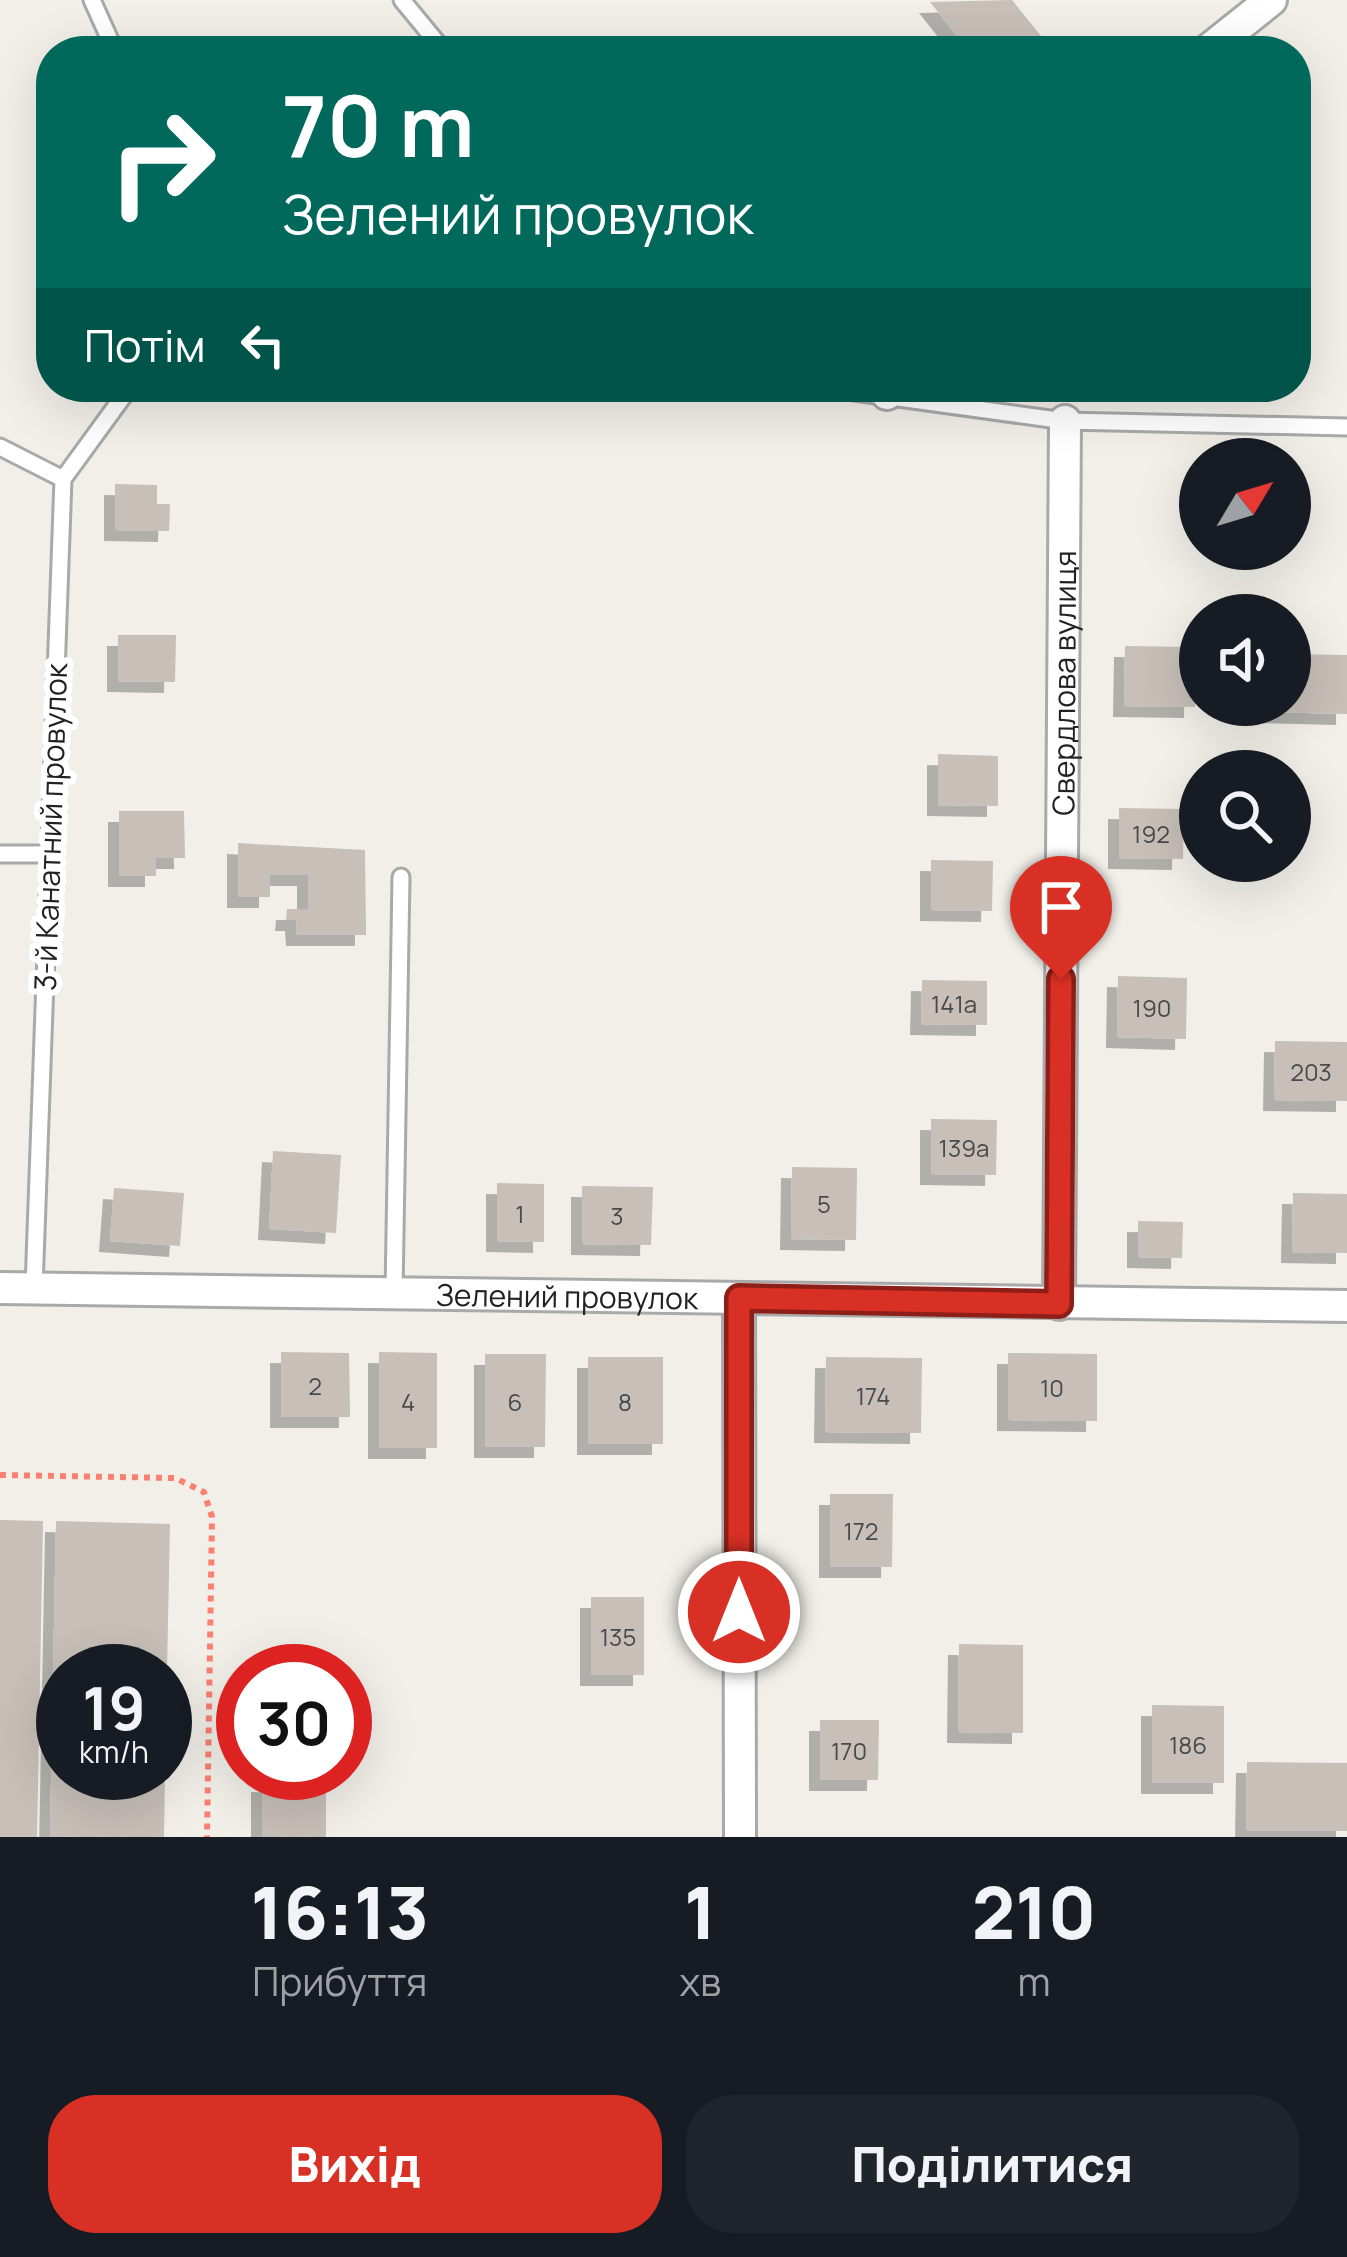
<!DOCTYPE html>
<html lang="uk">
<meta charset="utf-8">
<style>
body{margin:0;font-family:Manrope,sans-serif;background:#20242c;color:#f1f3f6;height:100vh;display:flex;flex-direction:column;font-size:45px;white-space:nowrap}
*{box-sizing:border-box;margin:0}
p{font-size:39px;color:#9ea1a6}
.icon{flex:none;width:66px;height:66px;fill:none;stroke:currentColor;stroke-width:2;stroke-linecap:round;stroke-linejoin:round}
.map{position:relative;height:1837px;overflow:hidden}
.drawer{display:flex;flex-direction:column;background:#171b24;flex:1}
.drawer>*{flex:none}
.hud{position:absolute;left:36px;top:36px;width:1275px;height:366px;border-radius:48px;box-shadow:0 12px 48px #0002;background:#00695c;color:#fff;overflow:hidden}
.needle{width:78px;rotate:52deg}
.fabs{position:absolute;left:1179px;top:438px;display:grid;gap:24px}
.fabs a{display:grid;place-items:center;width:132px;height:132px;border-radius:50%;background:#171b24;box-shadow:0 12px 48px #0002;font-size:60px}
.speed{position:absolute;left:36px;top:1644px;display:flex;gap:24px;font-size:60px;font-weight:700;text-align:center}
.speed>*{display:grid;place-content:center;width:156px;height:156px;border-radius:50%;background:#171b24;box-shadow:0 12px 48px #0002;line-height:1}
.speed small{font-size:30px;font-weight:400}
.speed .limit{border:18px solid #d22;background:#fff;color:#111}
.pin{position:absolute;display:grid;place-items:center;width:102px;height:102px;color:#fff;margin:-123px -51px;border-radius:50% 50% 50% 0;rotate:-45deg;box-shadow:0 0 12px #0007}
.pin .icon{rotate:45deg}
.me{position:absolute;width:132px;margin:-66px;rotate:0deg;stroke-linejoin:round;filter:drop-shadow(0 0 9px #0008)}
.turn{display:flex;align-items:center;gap:42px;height:252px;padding:0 48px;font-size:54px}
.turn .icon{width:156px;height:156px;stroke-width:2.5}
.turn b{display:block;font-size:84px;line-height:102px}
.then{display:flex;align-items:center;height:114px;padding:0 48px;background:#0003;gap:24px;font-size:45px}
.eta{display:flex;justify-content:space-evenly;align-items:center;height:204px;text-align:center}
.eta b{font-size:72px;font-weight:800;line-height:84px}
.button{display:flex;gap:24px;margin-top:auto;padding:24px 48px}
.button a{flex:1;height:138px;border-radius:48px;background:#d93025;color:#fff;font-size:48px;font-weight:800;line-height:138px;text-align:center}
.button a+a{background:#20242c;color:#f1f3f6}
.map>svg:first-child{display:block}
.building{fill:#c7bfb8;filter:url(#shadow)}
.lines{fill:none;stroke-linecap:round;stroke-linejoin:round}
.lane-casing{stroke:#a9a9a9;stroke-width:21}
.street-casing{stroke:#a9a9a9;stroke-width:36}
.path{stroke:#fa8072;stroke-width:6;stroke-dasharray:6 6;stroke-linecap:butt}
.lane{stroke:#fff;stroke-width:15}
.street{stroke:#fff;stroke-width:30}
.route-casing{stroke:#8d1f18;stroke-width:30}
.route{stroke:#d93025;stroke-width:21}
.labels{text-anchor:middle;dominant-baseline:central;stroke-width:12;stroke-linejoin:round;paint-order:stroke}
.number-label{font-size:24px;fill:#4b4948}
.street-label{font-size:30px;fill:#222;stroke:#fff}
</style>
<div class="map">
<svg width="1347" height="1837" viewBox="0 0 1347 1837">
<defs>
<filter id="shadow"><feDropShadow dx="-11" dy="11" stdDeviation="0" flood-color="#0004"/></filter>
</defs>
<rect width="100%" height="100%" fill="#f2efe9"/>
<!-- building -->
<g class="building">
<path d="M1012,0L1046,42L1035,51H969L930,2Z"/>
<path d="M115,484L157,485V504H170L169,531L115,530Z"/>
<path d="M118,635H176L175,682L118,681Z"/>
<path d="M1125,646L1196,647L1195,707L1124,706Z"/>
<path d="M1290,654L1347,655V714L1269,712V705H1290Z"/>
<path d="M938,754L998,756V806L938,805Z"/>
<path d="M1119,808L1184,809L1183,859L1119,858Z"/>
<path d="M119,811H184L185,858H156V876H119Z"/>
<path d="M238,843L365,850L366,935H297L296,920H286L287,909H308V875H270V897H238Z"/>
<path d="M931,860L993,861L992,911L931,910Z"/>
<path d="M1118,976L1187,978L1186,1039L1117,1037Z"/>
<path d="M922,980L987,981V1025L921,1024Z"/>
<path d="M1275,1041L1347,1042V1101L1274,1100Z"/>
<path d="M931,1119L997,1120L996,1175L931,1174Z"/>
<path d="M273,1151L341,1155L336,1233L269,1229Z"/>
<path d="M792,1167L857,1168L856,1240L791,1239Z"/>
<path d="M497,1183L544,1184V1242L497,1241Z"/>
<path d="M582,1186L653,1187L651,1245L582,1244Z"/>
<path d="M114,1188L184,1193L180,1246L110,1241Z"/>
<path d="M1293,1193L1347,1194V1253L1292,1252Z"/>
<path d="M1138,1221L1183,1222L1182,1258L1138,1257Z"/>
<path d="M281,1352L349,1353L350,1417H281Z"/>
<path d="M379,1352L437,1353V1448H379Z"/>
<path d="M1008,1353L1097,1354V1421L1008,1420Z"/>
<path d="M485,1354H546L545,1447H485Z"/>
<rect x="588" y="1357" width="75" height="87"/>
<path d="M826,1357L922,1358L921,1433L825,1432Z"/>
<path d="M830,1494H893L892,1567H830Z"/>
<path d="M0,1520L43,1521L37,1837H0Z"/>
<path d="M56,1521L170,1524L167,1671H63V1773H165L164,1837H50Z"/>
<rect x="591" y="1597" width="53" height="78"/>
<path d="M959,1644L1023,1645V1733L958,1732Z"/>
<path d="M1152,1705L1224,1706V1783H1152Z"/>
<path d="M820,1720H879L878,1780H820Z"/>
<path d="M1247,1762L1347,1763V1831L1246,1830Z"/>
<path d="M262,1781L326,1782V1837H262Z"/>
</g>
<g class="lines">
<defs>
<g id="lane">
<path d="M92,0L115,51"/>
<path d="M402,0L444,51"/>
<path d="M818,387L1065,421L1347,427"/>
<path d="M0,447L63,479"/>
<path d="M0,854H49"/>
<path d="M34,1288L63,479L130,387"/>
<path d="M394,1293L401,877"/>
</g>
<g id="street">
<path d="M1207,51L1271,0"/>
<path d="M887,394L892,387"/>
<path id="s1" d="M0,1288L1347,1306"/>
<path d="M739,1298L740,1837"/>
<path id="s2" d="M1059,1304L1065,421"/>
</g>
</defs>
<!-- lane casing -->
<use href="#lane" class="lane-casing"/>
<!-- street casing -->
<use href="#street" class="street-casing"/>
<!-- path -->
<path class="path" d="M0,1475L175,1478L204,1492L212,1517L207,1837"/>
<!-- lane -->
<use href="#lane" class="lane"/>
<!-- street -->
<use href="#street" class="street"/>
</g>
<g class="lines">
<defs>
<path id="route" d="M739,1612V1298L1059,1304L1061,979"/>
</defs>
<!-- route casing -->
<use href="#route" class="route-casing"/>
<!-- route -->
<use href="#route" class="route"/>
</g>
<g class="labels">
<!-- number labels -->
<g class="number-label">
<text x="1151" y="833">192</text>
<text x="954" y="1003">141а</text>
<text x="1152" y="1007">190</text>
<text x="1311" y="1071">203</text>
<text x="964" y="1147">139а</text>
<text x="824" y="1203">5</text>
<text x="520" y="1213">1</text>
<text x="617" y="1215">3</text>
<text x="315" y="1385">2</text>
<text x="1052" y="1387">10</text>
<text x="873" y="1395">174</text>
<text x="408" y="1401">4</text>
<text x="515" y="1401">6</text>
<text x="625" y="1401">8</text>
<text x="861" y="1530">172</text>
<text x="618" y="1636">135</text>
<text x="1188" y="1744">186</text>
<text x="849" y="1750">170</text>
</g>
<!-- street labels -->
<g class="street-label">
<text stroke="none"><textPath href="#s2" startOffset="621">Свердлова вулиця</textPath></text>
<text transform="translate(50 827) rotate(-88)">3-й Канатний провулок</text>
<text stroke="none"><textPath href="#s1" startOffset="567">Зелений провулок</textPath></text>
</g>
</g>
</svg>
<div class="fabs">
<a><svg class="needle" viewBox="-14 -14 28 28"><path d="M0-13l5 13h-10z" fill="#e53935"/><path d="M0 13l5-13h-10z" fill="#9ea1a6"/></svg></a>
<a><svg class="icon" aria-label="sound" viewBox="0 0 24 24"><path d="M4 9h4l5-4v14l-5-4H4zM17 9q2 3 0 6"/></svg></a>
<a><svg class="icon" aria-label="search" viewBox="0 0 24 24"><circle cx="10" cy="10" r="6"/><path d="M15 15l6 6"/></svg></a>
</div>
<div class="speed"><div>19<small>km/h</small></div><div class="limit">30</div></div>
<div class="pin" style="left:1061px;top:979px;background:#d93025"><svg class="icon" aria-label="arrive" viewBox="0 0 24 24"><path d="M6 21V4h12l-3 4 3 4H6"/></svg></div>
<svg class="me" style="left:739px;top:1612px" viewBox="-20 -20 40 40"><circle r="17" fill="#d93025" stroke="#fff" stroke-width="3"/><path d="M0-11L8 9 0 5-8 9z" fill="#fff"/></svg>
<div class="hud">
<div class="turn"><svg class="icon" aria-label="right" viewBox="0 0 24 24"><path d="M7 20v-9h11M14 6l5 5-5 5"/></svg><div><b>70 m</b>Зелений провулок</div></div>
<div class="then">Потім<svg class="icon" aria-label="left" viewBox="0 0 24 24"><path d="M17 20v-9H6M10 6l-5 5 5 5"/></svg></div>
</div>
</div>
<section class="drawer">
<div class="eta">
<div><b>16:13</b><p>Прибуття</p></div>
<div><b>1</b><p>хв</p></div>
<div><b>210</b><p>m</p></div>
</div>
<div class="button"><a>Вихід</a><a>Поділитися</a></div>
</section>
